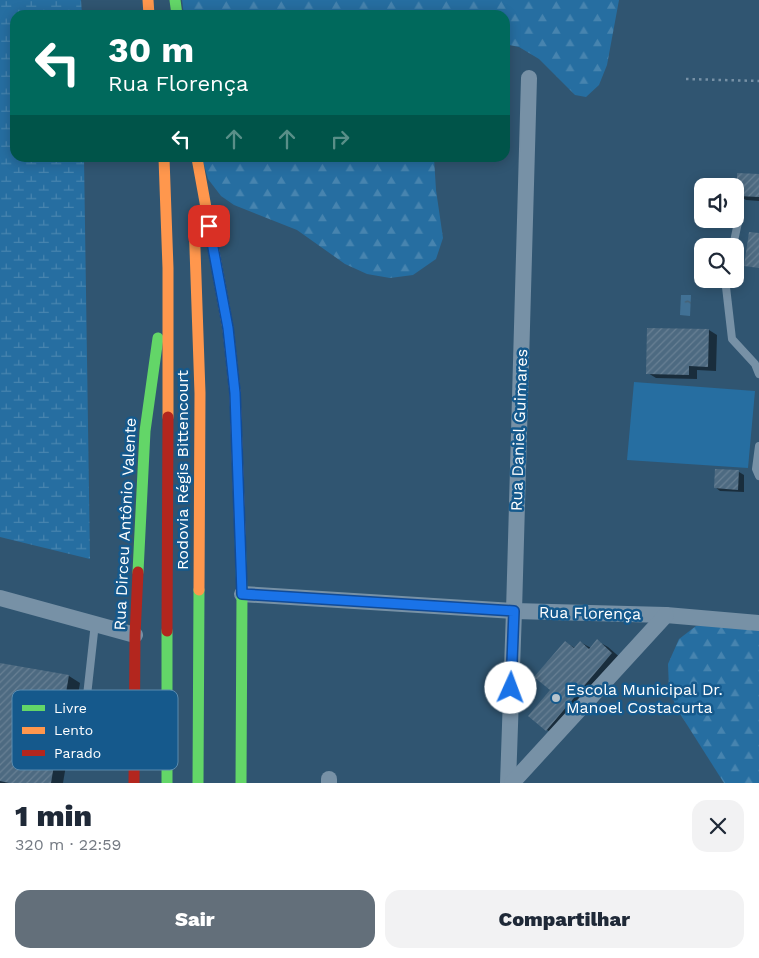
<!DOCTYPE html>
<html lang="pt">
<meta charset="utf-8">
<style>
body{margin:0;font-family:"Work Sans",sans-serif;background:#f2f2f3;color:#1f2937;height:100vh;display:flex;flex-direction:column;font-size:19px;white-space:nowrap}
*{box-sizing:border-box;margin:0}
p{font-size:16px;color:#747a83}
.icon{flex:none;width:28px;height:28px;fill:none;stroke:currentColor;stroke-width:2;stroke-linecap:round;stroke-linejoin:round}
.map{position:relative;height:783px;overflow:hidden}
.details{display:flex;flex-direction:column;background:#fff;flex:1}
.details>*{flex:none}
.hud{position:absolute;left:10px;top:10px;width:500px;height:152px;border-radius:15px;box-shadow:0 2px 12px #0003;background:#00695c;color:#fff;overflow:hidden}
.fabs{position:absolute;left:694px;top:178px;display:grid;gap:10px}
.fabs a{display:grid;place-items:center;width:50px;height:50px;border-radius:10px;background:#fff;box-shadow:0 2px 12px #0003;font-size:25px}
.pin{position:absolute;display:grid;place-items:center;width:42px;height:42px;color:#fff;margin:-21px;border-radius:10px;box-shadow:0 2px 8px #0006}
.me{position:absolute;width:55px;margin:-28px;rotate:2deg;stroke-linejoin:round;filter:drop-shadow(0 0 4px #0008)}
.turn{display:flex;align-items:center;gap:18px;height:105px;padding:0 15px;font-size:22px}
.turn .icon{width:65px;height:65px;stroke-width:2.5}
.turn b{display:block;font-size:35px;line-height:42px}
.lanes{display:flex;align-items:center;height:48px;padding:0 15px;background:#0003;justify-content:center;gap:25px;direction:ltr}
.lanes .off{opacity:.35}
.round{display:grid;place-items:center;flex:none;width:52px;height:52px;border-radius:15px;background:#f2f2f3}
.head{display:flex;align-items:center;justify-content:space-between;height:85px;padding:0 15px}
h1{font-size:30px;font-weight:800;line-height:38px}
.cta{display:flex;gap:10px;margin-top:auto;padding:10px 15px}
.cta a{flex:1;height:58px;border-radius:15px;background:#636f7a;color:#fff;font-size:20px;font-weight:800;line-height:58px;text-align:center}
.cta a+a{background:#f2f2f3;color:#1f2937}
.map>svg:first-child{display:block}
.forest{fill:url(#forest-firs)}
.wetland{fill:url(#wetland-marsh)}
.pitch{fill:#266ea1}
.water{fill:url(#water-ripples)}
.shadow{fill:#0007}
.building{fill:url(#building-hatch)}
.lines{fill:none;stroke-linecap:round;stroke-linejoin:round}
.path{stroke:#7791a6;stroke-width:2.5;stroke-dasharray:2.5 4;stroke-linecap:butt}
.lane{stroke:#7791a6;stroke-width:8}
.street{stroke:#7791a6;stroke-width:16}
.fast{stroke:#63d668;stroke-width:11}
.slow{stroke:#ff974d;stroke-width:11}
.jam{stroke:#b3261e;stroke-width:11}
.route-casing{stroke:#114b97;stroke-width:12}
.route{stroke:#1a73e8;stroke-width:9}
.poi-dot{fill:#b7c4cd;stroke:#15598c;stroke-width:2}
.labels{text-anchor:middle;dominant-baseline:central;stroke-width:5;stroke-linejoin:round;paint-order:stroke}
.street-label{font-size:16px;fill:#fff;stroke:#15598c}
.poi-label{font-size:16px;fill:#fff;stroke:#15598c;text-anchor:start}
.key{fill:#15598c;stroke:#5b8bae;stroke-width:1}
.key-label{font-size:14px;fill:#fff}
</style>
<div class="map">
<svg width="759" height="783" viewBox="0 0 759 783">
<defs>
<pattern id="forest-firs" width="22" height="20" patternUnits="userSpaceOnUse" patternTransform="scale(1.25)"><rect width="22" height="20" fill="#266ea1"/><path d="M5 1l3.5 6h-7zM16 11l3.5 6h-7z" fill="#4784af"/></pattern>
<pattern id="wetland-marsh" width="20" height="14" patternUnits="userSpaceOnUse" patternTransform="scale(1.25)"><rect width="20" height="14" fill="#266ea1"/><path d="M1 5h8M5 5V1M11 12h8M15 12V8" fill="none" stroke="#4784af"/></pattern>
<pattern id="water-ripples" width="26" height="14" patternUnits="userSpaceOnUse" patternTransform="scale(1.25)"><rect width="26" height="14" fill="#417195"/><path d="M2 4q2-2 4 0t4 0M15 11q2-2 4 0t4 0" fill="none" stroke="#485b69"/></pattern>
<pattern id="building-hatch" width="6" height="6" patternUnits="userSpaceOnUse" patternTransform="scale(1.25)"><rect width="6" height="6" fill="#4d6a81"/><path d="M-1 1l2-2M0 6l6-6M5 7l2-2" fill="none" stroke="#688094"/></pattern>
</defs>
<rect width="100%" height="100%" fill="#305571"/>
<!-- forest -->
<g class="forest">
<path d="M182,0H619L607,65L599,85L586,97L575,95L539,59L519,47L505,44V15H184Z"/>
<path d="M202,158H434L436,190L443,238L436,259L413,275L390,278L367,274L345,264L297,230L234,205L221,196L208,179Z"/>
<path d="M759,623V783H724L677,709L669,689L668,664L679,639L696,626Z"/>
</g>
<!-- wetland -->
<path class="wetland" d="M0,0H81L82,15H15V158H84L90,559L0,537Z"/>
<!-- pitch -->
<path class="pitch" d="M634,382L755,391L748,468L627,460Z"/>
<!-- water -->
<path class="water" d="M681,295H691L690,316L680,315Z"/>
<!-- shadow -->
<g class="shadow">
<path d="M759,176V201L746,200L738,195Z"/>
<path d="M709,330L717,335L716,371L697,370V379L656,378L648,373Z"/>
<path d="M716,470L739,472L744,475V492L720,491L715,487Z"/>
<path d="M597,641L608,647L623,660L558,736L547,730L551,690L565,642L575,648L580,642L591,648Z"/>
<path d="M0,664L69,676L80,683L63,783H0Z"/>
</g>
<!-- building -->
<g class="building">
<path d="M737,173L759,174V197L737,196Z"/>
<path d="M749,232L759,233V268L744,266Z"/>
<path d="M647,328L709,329L708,367L689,366V375L646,374Z"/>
<path d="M715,469L739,470L738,490L714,488Z"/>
<path d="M597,639L612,653L546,731L528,716L550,690L534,677L565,641L574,648L580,641L589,649Z"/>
<path d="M0,663L69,675L51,783H9L0,781Z"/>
</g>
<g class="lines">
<!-- path -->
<path class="path" d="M686,79L759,81"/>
<!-- lane -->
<g class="lane">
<path d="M733,246L740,213"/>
<path d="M727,279L726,287L732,339L755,364L759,374"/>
<path d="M759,446L756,469L759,476"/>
<path d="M83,732L95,623"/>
</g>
<!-- street -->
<g class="street">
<path d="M242,594L514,611L666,615L759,623"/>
<path d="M0,598L135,635"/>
<path d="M329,779V783"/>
<path d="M508,783L514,611L529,78"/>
<path d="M512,783L666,615"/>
</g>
<!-- fast -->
<g class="fast">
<path d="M175,0L177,15"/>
<path d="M240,534L242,594L241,783"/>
<path d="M138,572L145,431L158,338"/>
<path d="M167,783V631"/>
<path d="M198,783L199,590"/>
</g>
<!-- slow -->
<g class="slow">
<path d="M148,0L149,15"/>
<path d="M164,158L168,268V417"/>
<path d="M197,158L228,329L235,393L240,534"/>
<path d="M194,220L200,393L199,590"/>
</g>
<!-- jam -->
<g class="jam">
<path d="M167,631L168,417"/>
<path d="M134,783L135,635L138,572"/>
</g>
</g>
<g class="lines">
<defs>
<path id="route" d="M209,226L228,328L235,393L242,594L514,611L511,688"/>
</defs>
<!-- route casing -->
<use href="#route" class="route-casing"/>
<!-- route -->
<use href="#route" class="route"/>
</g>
<!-- markers -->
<circle class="poi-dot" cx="556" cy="698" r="5"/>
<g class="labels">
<!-- street labels -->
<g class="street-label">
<text transform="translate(519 430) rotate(-88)">Rua Daniel Guimares</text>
<text transform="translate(182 470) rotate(-90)">Rodovia Régis Bittencourt</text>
<text transform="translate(125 524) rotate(-87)">Rua Dirceu Antônio Valente</text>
<text transform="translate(590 613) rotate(1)">Rua Florença</text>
</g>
<!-- poi labels -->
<g class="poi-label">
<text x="566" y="689">Escola Municipal Dr.<tspan x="566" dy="18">Manoel Costacurta</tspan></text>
</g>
</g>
<!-- legend -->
<rect x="12" y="690" width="166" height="80" rx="8" class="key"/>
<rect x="22" y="705" width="23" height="6" fill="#63d668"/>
<rect x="22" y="727" width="23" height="7" fill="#ff974d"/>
<rect x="22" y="750" width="23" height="6" fill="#b3261e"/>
<g class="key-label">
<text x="54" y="713">Livre</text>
<text x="54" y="735">Lento</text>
<text x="54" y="758">Parado</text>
</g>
</svg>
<div class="fabs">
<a><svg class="icon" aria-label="sound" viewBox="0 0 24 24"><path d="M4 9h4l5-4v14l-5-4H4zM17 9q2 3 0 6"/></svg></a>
<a><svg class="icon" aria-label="search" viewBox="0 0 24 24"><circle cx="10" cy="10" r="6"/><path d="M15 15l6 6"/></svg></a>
</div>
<div class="pin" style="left:209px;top:226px;background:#d93025"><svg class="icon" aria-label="arrive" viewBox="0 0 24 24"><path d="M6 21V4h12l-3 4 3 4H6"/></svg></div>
<svg class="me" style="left:511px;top:688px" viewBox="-20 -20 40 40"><circle r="19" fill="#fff"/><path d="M0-13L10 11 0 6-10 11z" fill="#1a73e8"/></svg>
<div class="hud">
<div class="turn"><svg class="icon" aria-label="left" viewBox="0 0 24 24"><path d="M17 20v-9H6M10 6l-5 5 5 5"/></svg><div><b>30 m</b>Rua Florença</div></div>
<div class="lanes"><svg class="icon" aria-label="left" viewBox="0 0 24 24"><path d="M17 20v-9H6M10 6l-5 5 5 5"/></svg><svg class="icon off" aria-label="ahead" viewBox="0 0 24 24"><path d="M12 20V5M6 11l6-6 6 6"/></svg><svg class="icon off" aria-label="ahead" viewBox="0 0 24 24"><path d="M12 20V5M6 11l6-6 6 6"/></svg><svg class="icon off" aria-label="right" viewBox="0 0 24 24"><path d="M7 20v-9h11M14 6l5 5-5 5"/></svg></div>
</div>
</div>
<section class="details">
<div class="head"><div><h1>1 min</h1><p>320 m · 22:59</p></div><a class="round"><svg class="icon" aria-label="close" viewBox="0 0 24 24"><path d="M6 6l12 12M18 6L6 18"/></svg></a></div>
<div class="cta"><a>Sair</a><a>Compartilhar</a></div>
</section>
